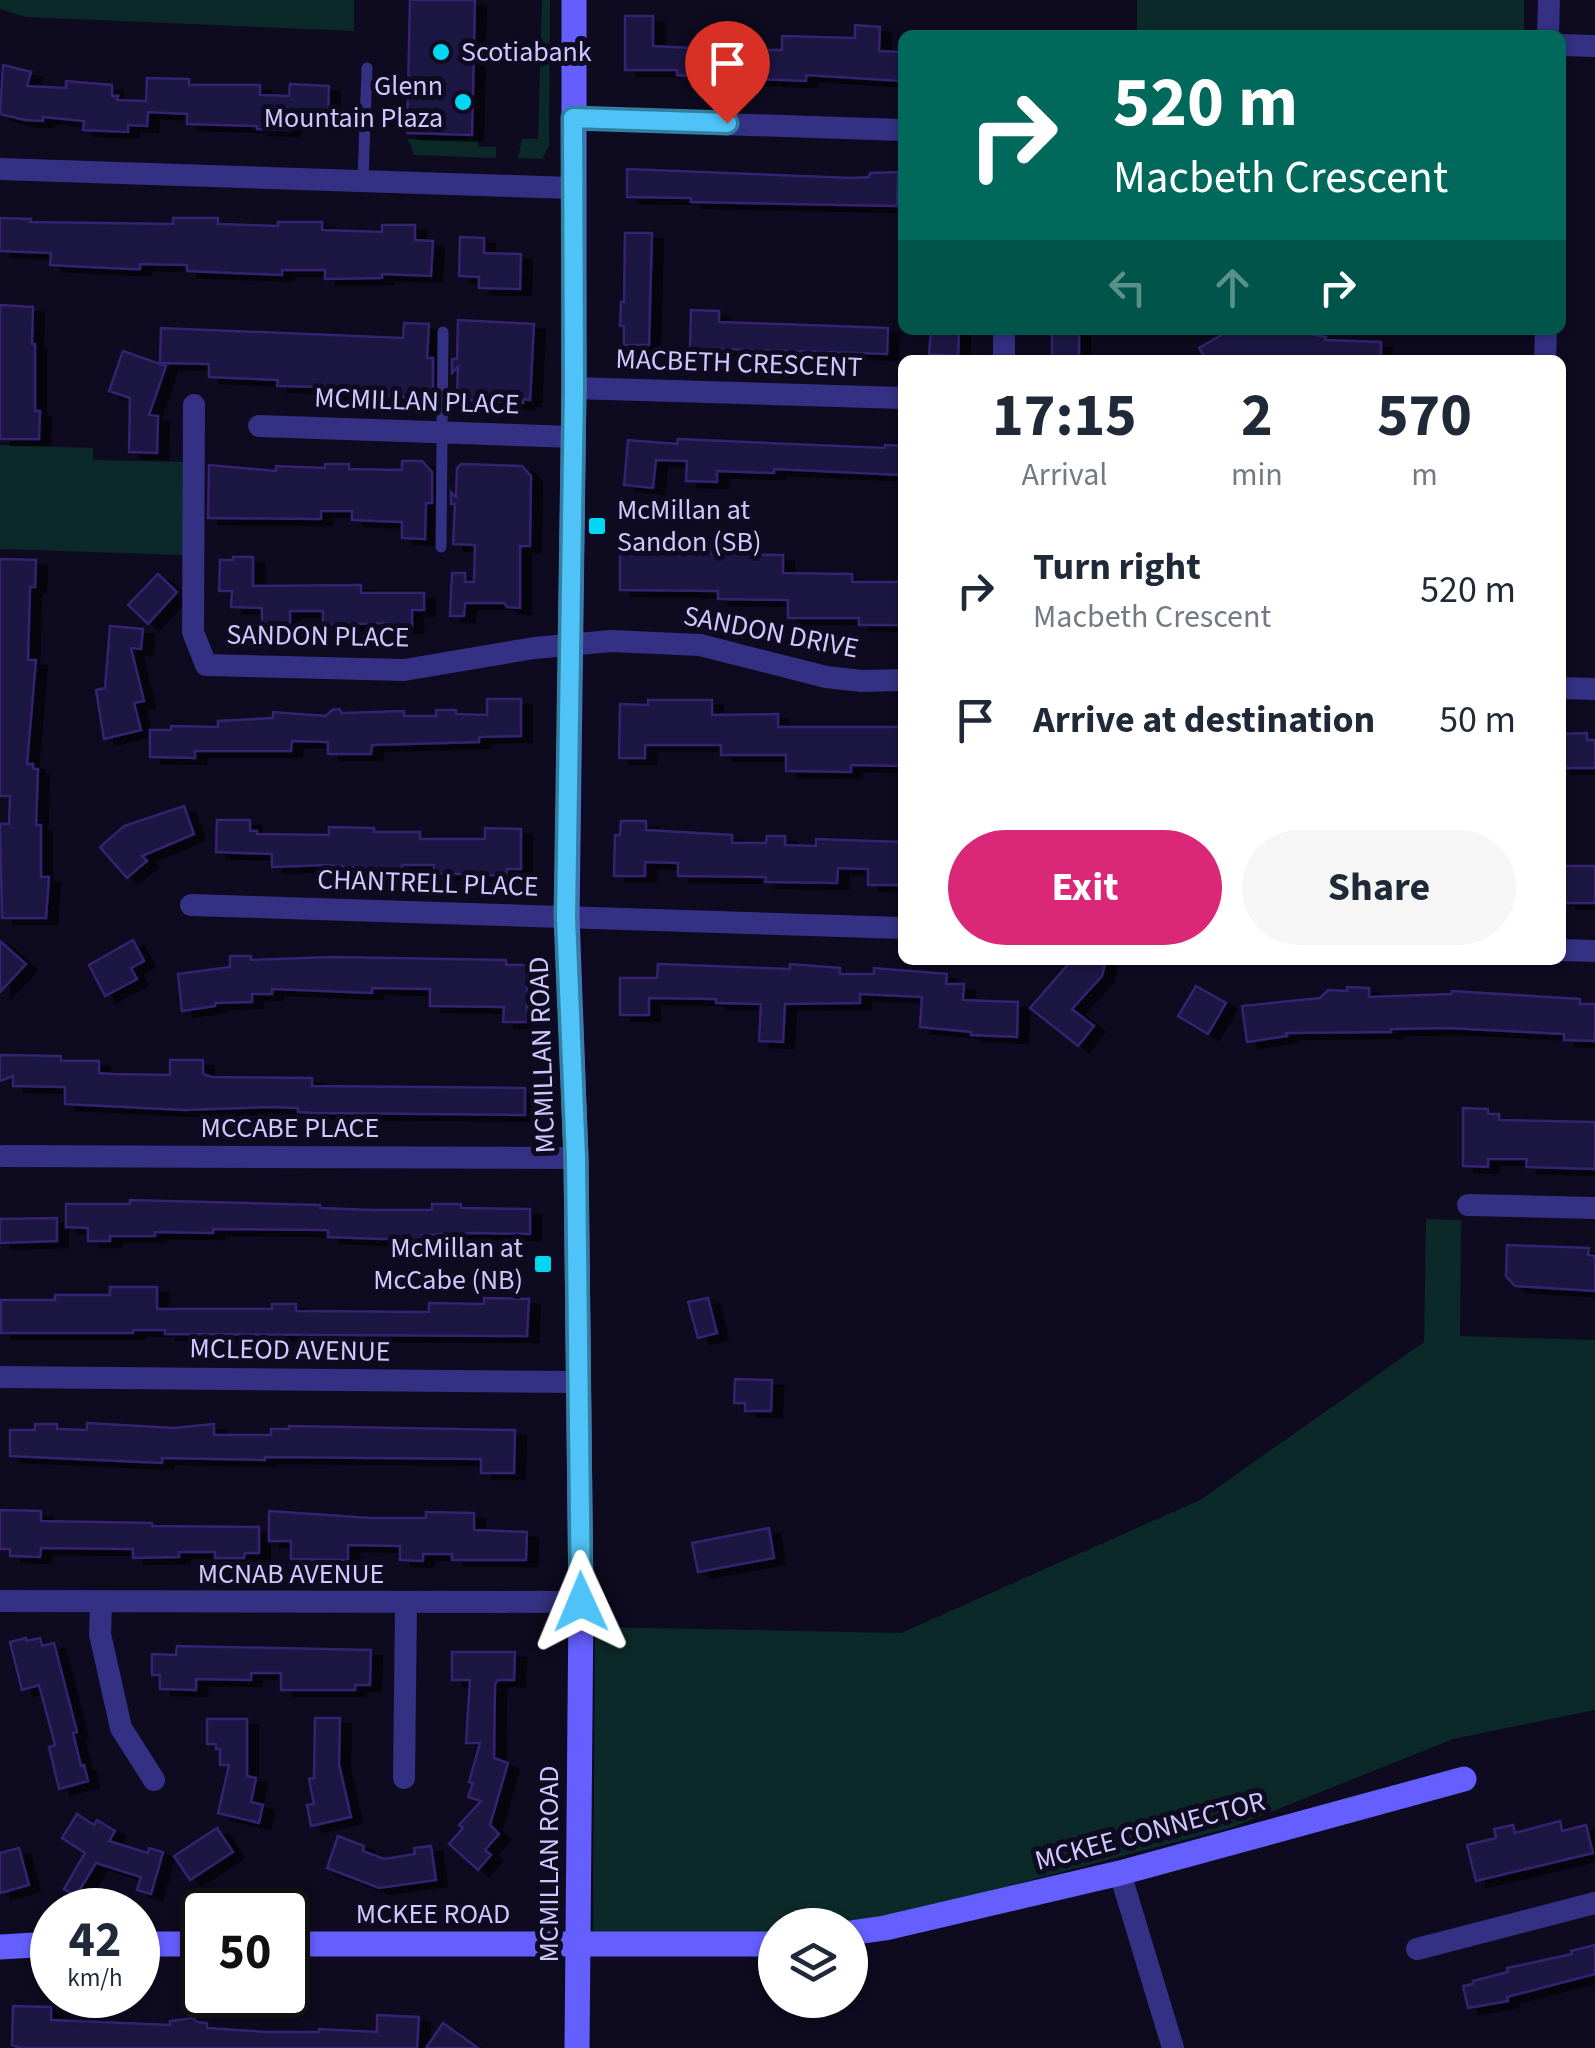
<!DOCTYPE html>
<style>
body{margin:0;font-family:"Source Sans 3",sans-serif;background:#f6f6f7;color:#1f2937;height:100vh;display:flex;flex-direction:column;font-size:38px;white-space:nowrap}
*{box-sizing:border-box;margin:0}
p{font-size:32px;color:#747a83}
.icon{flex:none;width:55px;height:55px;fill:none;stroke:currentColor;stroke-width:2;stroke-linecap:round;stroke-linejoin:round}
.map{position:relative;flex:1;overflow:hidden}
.sheet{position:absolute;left:898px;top:355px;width:668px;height:610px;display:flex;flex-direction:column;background:#fff;border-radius:15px;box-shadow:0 2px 8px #0004}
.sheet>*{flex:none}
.hud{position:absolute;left:898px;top:30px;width:668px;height:305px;border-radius:15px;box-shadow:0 2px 8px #0004;background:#00695c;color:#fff;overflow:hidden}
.buttons{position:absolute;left:758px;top:1908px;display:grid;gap:20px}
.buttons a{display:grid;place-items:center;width:110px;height:110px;border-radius:50%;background:#fff;box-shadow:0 2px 8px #0004;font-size:50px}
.speed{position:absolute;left:30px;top:1888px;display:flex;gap:20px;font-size:50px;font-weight:700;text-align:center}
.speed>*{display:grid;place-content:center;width:130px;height:130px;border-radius:50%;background:#fff;box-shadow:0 2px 8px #0004;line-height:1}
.speed small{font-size:25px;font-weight:400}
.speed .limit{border:5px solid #111;border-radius:15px;background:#fff;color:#111}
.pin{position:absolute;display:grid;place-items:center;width:85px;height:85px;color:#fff;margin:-102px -42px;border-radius:50% 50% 50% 0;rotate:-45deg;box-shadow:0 0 10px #0007}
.pin .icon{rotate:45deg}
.me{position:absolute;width:110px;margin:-55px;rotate:359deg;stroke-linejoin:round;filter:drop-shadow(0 0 8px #0008)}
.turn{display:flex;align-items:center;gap:35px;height:210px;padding:0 50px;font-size:45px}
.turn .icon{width:130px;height:130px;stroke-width:2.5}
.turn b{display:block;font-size:70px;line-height:85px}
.lanes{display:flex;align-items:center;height:95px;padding:0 50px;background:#0003;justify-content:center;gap:50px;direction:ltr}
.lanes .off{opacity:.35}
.eta{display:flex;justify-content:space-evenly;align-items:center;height:170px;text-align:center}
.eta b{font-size:60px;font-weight:700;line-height:70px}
.button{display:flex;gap:20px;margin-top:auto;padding:20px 50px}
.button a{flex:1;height:115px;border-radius:60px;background:#db2777;color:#fff;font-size:40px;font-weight:700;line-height:115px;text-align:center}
.button a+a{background:#f6f6f7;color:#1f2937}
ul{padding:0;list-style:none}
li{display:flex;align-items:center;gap:30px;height:130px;padding:0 50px}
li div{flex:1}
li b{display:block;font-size:38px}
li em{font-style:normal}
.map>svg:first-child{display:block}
.green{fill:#0c2929}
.building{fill:#1e1442;stroke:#342370;stroke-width:2.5;filter:url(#shadow)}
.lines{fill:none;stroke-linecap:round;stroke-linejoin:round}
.lane{stroke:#343083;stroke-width:11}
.street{stroke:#343083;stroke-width:22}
.secondary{stroke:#655fff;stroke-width:25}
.route-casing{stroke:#337fa1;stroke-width:25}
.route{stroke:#4fc3f7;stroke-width:18}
.poi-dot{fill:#00d7f3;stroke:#0e0a1f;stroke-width:4}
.labels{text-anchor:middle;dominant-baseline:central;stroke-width:10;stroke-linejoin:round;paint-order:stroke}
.poi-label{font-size:28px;fill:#cfc8ff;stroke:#0e0a1f;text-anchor:start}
.street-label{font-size:28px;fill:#cfc8ff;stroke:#0e0a1f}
</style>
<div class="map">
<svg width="1595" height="2048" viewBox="0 0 1595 2048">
<defs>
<filter id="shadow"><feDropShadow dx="11" dy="6" stdDeviation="0" flood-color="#0009"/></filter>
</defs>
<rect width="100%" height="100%" fill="#0e0a1f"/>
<!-- green -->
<g class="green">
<path d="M0,0H354V31L26,17L0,9Z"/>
<path d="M542,0H550L549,146L542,159L518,158L522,139H538Z"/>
<rect x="1137" y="0" width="387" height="35"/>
<path d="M408,139L478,140V147H496V158L414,155Z"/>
<path d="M0,445L93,448V460L184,462V555L0,549Z"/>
<path d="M1426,1219L1461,1220L1460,1336L1595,1340V1710L1453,1739L1233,1827L879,1920L840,1925H775V1933L593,1934L595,1627L901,1633L1200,1500L1424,1342Z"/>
</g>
<!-- building -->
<g class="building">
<path d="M410,0H475L472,135L407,133Z"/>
<path d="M625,16H653V46L730,50H782V36L855,38V25L880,27L879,51L902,52V81L806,75V81L730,78L677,75V70H625Z"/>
<path d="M3,65L31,72L27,86L66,88V81L112,85V96H118L117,100L146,101L147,78L189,79V85H260V95L289,96L290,84L329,86L328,120L290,118L289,130L257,129V126L187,124V114L148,112L147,126L128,125V132L83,130L84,121L43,117V121L25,120L0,114Z"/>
<path d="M627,169L853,178L869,177L870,173L898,172L897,206L691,202V198L627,197Z"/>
<path d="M0,218L31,219L30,222L173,224V218H218V224L278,226V222H322V230L382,232V225H415V240L433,241L431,276L382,274V278L325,279V270H282V275L187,271V265L140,264V269H129L50,265L51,253L0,251Z"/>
<path d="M625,233H652L649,345H624V326H620L621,302H624Z"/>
<path d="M460,237L484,238V253L521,254L520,289L479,288V277L459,276Z"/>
<path d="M0,305L33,307L32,344H35V411H40L39,439H0Z"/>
<path d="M691,310L719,311V322L888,328L887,354L690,348Z"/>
<path d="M458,320L534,324L530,400L523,399V403L462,400V395H457L458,367L452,373V359H457Z"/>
<path d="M404,323L429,324L427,358H433V390L423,399L388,396V389H351V393H324L325,387L277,386L278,380L209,377V364L160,363L161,328L403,338Z"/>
<path d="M931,330H959L958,356L929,354Z"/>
<rect x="1052" y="330" width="27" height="30"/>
<path d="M1230,330H1289L1326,337L1325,340L1381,342V360H1206L1199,348Z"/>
<path d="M123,351L166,366L149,415L158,416L157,453L129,452L130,398L109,391Z"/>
<path d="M678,439L885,448V445L902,446V475L774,469V473L717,471V482L686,481L687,461L656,460L653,488L624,485L628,440L677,444Z"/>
<path d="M402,461H422L432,472V503H426L425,539L402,538V522L352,520V511H321V519L208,518L209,465L276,471V466L325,468V464H349V469L402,470Z"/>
<path d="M461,464L522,466L531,476L530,546H520V608L507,607L504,603H465L464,616H450L452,573H465V582H474L475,545L453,544L455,504H451V492L456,497L457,468Z"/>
<path d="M620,544L712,547V554L783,555V573L852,574V582H902V625H859V618H788V600L718,599V591L620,590Z"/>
<path d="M233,557H253V586L361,585V593H424V610H412V627L390,626L389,623L323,625V611H290V623H262V608L231,607L232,591H219L220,560H233Z"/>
<path d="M0,559L36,560L35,587H30L28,660H36L27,764H33V769H38L36,825H41V877H49L46,918H2L0,824H9L10,796H0Z"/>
<path d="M158,574L177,592L148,624L128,605Z"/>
<path d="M110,626L143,629L141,649L131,648L144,701L134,703L141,730L104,739L96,690L105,688Z"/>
<path d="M487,699H521V736L479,737V742L372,745L371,754H328V742L292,741L291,751H195V758L150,757V730H171V726L218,727V721L273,718V712L326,716L332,710L339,709L342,713L404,711V716H436V710H456V714L487,715Z"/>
<path d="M648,700H712V715L778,714V727H902V766L851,765V772L786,771V755H721V745H645V758H619L620,704L648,705Z"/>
<path d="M1587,733V740H1595V768H1560V734Z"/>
<path d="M184,806L194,834L142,856L147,861L127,878L100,847L124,826Z"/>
<path d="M217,820H250V831H257V834L329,835V827L374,828V832H420V839H485V828L521,829V869H507L506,876L484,875L434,873V865H402V872L360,871L356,868L328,865L272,867V854L216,852Z"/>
<path d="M621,821H646V830L732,835V843H766L767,836H785V845L816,846V839L902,842V885H868V869L838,868L837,883L765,882L766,877L678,876V863L645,862V876H614L615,835H620Z"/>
<path d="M1560,866H1595V903H1565V899H1560Z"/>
<path d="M133,940L144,961L131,968L137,979L105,996L89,965Z"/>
<path d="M0,941L26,964L0,992Z"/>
<path d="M230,956H251V960L331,957L506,960V965H527V1022H503L504,1007L430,1006V989L372,988V993L272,989V994H252V1002L215,1003V1006L182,1011L178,974L230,967Z"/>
<path d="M1072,960H1106L1102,976L1072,1009L1094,1026L1078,1046L1030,1008Z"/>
<path d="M658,964L790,969V964L840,968V974H874V968L947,974L946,984H964L963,1000L1018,1002L1017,1037L971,1035V1032L920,1027L922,997L860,994V1003L785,1004L783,1042L759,1041L761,1004L716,1003V999L649,998V1015H620V978H657Z"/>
<path d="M1196,986L1226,1003L1208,1034L1178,1016Z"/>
<path d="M1347,987L1369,988V997L1451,994L1452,991L1580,999V1004H1595V1041L1564,1040V1034L1449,1028L1391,1029V1032L1286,1033L1287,1036L1247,1042L1242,1006L1320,998L1328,990L1347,991Z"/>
<path d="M0,1055L61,1056V1061H99V1073L113,1074L170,1075V1060H203V1074L212,1077L312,1078V1086L525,1088V1115L316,1113L298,1112V1108L269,1107L184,1110L65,1104V1087L13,1086V1076L0,1081Z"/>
<path d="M1463,1108L1488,1109V1114H1499V1120L1595,1122V1169L1526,1167L1527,1159H1488V1167L1463,1166Z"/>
<path d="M130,1200L320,1205V1208L373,1210H432V1204H461V1208L530,1209V1234L476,1233L422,1235V1239H382L328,1237V1230L213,1229V1233L155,1232V1236H110V1241H88V1228L66,1227V1204H130Z"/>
<path d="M57,1218V1241L0,1243V1219Z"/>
<path d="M1507,1245L1589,1248L1588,1255L1595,1256V1291L1515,1286L1506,1276Z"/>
<path d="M110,1287H157V1309H272V1304H296V1311L429,1312V1303L484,1304V1298L529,1299L527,1336L165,1334V1330H133V1333H1V1300H55V1295H110Z"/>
<path d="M708,1298L717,1333L698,1338L688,1302Z"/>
<path d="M735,1379L772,1380L771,1411H745V1403H734Z"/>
<path d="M87,1423L174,1428L214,1424V1435H271V1429H289V1426L515,1430L514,1473H481V1459L265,1457V1460L162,1458V1463L10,1456V1430H35V1424H57V1429L87,1430Z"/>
<path d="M0,1510L41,1511V1521L152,1523V1526L259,1527V1553H245L244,1558H215V1552H179V1557L133,1558V1549L41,1548L40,1557L10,1556V1549H0Z"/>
<path d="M269,1511L370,1518H426V1512L474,1513V1530L527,1532L526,1560H452V1554H423V1561L400,1560V1546L348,1545V1560L291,1559V1541H269Z"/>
<path d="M769,1528L774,1558L698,1572L692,1543Z"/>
<path d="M26,1638L27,1641L40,1638L42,1646L54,1643L77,1732L73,1733L81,1766L84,1765L88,1781L59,1789L49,1747L55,1745L39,1685L22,1690L10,1642Z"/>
<path d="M177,1646L371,1650L370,1685H355V1690H281V1673H251V1680L196,1679V1690L160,1689V1675H152V1654L176,1655Z"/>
<path d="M452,1652H515L514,1680H498L495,1684L494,1758L508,1763L490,1825L499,1834L485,1850L491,1855L478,1870L449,1844L463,1828L459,1825L481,1801L468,1797L473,1783L469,1782L480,1743H466L470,1680H452Z"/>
<path d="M315,1718H340L339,1764L351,1817L311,1826L307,1805L314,1804L309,1779L314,1778Z"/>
<path d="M207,1719H247V1776L256,1778L251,1802L263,1805L259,1823L218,1813L229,1765H220V1749H216V1744H207Z"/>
<path d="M77,1814L94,1825L97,1820L115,1831L109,1841L148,1853L149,1848L163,1852L151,1894L137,1890L141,1877L96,1863L76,1896L64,1889L85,1853L62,1838Z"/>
<path d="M1560,1821L1562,1831L1586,1825L1593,1853L1476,1881L1467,1845L1496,1838L1494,1829L1513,1825L1515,1833Z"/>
<path d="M217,1828L233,1852L190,1880L174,1856Z"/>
<path d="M338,1836L364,1846L363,1851L384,1859L415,1854L414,1848L431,1846L436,1880L379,1888L327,1868Z"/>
<path d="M19,1848L29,1885L0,1893V1853Z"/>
<path d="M1595,1945V1974L1507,1997L1508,2001L1468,2008L1463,1986L1473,1984V1981L1508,1972L1507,1968L1572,1954L1571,1951Z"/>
<path d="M13,2006L51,2007V2020L170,2025V2021L193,2018L197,2022L207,2023V2028L266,2032H319V2029L377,2032V2015L419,2017L417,2048H21L12,2045Z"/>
<path d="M443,2023L478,2048H426Z"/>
</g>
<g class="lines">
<!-- lane -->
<g class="lane">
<path d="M363,179L367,68"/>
<path d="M441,547L443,332"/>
</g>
<!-- street -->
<g class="street">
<path d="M1548,35L1549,0"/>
<path d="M1560,45L1595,46"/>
<path d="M573,119L902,130"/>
<path d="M0,169L572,188"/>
<path d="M1004,360V330"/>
<path d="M1545,360L1546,330"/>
<path d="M574,388L902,398"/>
<path d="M194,405L193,632L206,665L404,670L534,648L611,641L700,645L826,677L862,681L902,680"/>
<path d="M259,426L573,437"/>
<path d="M1560,688L1595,689"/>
<path d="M191,905L902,928"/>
<path d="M1560,950L1595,951"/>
<path d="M3,1156L576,1158"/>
<path d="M1468,1205L1595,1208"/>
<path d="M0,1377L579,1382"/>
<path d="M0,1601L581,1602"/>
<path d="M101,1603L100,1634L121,1728L154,1780"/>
<path d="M404,1778L406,1604"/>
<path d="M1120,1873L1173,2048"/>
<path d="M1417,1949L1595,1903"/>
</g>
<!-- secondary -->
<g class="secondary">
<path d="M574,0V388L567,917L576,1158L581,1602L577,2048"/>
<path d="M850,1933L885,1928L1120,1873L1464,1779"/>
<path d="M138,1944H202"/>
<path d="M288,1944H775"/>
<path d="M0,1947L52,1944"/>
</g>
</g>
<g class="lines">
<defs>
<path id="route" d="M581,1602L576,1158L566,918L574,388L573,118L727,123"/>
</defs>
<!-- route casing -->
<use href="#route" class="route-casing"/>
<!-- route -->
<use href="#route" class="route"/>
</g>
<!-- markers -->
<g class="poi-dot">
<circle cx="441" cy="52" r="10"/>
<circle cx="463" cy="102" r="10"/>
<rect x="587" y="516" width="20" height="20" rx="5"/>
<rect x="533" y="1254" width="20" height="20" rx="5"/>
</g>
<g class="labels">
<!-- poi labels -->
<g class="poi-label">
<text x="461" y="52">Scotiabank</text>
<text x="443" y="86" text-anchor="end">Glenn<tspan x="443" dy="32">Mountain Plaza</tspan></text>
<text x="617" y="510">McMillan at<tspan x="617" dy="32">Sandon (SB)</tspan></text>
<text x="523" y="1248" text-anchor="end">McMillan at<tspan x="523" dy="32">McCabe (NB)</tspan></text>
</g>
<!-- street labels -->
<g class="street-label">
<text transform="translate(739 363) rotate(2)">MACBETH CRESCENT</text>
<text transform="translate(417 401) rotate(2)">MCMILLAN PLACE</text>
<text transform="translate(771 632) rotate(11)">SANDON DRIVE</text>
<text transform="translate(318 636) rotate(1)">SANDON PLACE</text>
<text transform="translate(428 883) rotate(2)">CHANTRELL PLACE</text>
<text transform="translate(542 1055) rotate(-92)">MCMILLAN ROAD</text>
<text x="290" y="1128">MCCABE PLACE</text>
<text transform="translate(290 1350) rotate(1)">MCLEOD AVENUE</text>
<text x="291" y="1574">MCNAB AVENUE</text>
<text transform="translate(1150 1831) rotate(-15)">MCKEE CONNECTOR</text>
<text transform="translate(549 1864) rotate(-90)">MCMILLAN ROAD</text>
<text x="433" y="1914">MCKEE ROAD</text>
</g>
</g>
</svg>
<div class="buttons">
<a><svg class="icon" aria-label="layers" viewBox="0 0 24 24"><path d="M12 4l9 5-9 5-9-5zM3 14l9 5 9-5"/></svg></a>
</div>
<div class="speed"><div>42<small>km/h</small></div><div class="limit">50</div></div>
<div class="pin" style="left:727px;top:123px;background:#d93025"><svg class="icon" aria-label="arrive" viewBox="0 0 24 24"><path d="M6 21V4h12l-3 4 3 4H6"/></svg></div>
<svg class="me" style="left:581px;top:1602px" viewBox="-20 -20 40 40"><path d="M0-17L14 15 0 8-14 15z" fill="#4fc3f7" stroke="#fff" stroke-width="4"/></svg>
<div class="hud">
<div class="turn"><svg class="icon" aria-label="right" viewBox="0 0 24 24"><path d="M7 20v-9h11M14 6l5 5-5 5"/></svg><div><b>520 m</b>Macbeth Crescent</div></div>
<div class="lanes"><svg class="icon off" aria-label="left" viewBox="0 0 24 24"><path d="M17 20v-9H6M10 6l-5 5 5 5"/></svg><svg class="icon off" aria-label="ahead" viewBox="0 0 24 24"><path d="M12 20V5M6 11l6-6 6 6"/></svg><svg class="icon" aria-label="right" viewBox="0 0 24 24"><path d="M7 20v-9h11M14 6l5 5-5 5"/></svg></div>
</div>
<section class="sheet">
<div class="eta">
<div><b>17:15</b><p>Arrival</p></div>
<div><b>2</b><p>min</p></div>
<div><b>570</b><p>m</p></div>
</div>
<ul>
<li><svg class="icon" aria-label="right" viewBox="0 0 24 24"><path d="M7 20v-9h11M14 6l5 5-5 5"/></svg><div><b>Turn right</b><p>Macbeth Crescent</p></div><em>520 m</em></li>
<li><svg class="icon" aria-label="arrive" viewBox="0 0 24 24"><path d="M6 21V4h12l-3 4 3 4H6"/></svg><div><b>Arrive at destination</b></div><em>50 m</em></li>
</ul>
<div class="button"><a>Exit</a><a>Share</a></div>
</section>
</div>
